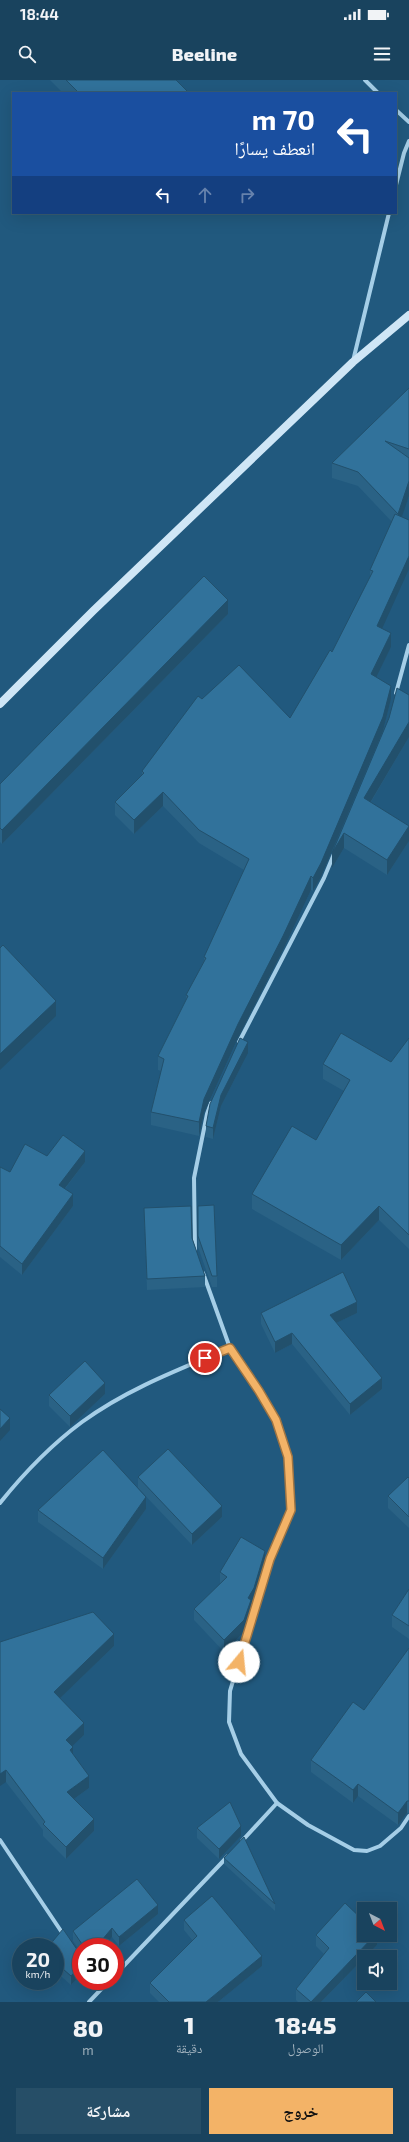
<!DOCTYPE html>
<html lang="ar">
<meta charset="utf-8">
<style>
body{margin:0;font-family:"Exo 2","Noto Naskh Arabic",sans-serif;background:#264e67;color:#f1f3f6;direction:rtl;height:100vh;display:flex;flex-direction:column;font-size:15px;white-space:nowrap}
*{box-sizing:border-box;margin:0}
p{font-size:13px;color:#9fb0bc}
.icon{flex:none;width:22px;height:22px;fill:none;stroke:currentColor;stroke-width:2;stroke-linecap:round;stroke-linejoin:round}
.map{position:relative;height:1922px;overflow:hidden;direction:ltr}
.panel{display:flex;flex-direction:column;background:#19435e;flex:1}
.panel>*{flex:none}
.top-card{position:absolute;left:12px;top:12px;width:385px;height:122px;border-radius:0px;box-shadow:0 4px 16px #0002,0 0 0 1px #375c73;direction:rtl;background:#1a4fa0;color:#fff;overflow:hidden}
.needle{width:26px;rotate:138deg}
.fabs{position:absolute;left:357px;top:1822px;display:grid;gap:8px}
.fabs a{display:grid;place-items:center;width:40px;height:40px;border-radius:0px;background:#19435e;box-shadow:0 4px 16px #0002,0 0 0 1px #375c73;font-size:20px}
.speed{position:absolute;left:12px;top:1858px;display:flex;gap:8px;font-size:20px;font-weight:700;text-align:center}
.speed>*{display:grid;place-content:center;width:52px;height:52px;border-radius:50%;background:#19435e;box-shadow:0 4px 16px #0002,0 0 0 1px #375c73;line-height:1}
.speed small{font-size:10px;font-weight:400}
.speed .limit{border:6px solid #d22;background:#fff;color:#111}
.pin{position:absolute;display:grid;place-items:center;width:34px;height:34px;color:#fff;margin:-17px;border:2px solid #fff;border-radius:50%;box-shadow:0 1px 4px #0007}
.me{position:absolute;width:44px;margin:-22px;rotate:17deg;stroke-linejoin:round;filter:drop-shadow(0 0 3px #0008)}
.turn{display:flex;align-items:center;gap:14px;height:84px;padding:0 16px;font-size:18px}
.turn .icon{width:52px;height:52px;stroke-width:2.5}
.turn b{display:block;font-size:28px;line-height:34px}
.lanes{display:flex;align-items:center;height:38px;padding:0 16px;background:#0003;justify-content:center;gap:20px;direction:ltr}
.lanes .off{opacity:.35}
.eta{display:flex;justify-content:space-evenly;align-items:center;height:68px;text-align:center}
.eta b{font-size:24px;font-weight:800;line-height:28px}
.cta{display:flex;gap:8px;margin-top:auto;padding:8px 16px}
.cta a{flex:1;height:46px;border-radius:0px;background:#f3b367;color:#111;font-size:16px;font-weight:800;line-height:46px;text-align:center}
.cta a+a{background:#264e67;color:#f1f3f6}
.status{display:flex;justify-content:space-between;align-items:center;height:28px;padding:0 20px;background:#19435e;direction:ltr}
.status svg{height:11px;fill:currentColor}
header{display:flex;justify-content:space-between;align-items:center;height:52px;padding:0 16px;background:#19435e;font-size:18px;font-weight:800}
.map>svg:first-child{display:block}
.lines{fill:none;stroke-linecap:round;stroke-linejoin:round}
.minor{stroke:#a5cee7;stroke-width:4}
.secondary{stroke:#cfe6f6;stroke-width:8}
.wall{fill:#2a6285}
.shaded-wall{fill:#22506c}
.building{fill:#31729b;stroke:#22506c}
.route-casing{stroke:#9e7443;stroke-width:10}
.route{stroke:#f3b367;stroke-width:7}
</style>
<div class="status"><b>18:44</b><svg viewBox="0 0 49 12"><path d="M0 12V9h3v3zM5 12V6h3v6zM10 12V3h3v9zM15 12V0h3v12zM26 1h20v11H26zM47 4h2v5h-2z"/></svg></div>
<header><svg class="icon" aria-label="menu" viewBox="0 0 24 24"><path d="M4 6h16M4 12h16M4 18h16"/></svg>Beeline<svg class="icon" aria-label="search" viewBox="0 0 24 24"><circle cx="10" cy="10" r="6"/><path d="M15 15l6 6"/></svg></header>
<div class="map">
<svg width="409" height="1922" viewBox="0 0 409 1922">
<rect width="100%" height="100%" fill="#21597e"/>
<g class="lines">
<!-- minor -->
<g class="minor">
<path d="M365,0L378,13"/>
<path d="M396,30L409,42"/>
<path d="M396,105L404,73L409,61"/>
<path d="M353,281L389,133"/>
<path d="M396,613L409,565"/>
<path d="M239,962L324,798L334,774"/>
<path d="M195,1170L194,1098L207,1034L211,1023"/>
<path d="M203,1193L230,1268L259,1311L276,1340L288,1377L291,1430L270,1479L230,1611L229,1642L241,1674L277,1723L308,1745L354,1770L367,1771L380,1766L401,1748L409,1736"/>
<path d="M0,1423C24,1393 51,1365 82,1342C127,1309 180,1289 230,1268"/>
<path d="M0,1760L63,1854"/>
<path d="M242,1761L277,1723"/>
<path d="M115,1895L228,1776"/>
<path d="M98,1901L103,1907"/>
<path d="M89,1922L109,1901"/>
</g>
<!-- secondary -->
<path class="secondary" d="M0,624L93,531L353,282L409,235"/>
</g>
<!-- wall -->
<g class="wall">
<path d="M50,0H176L189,13H63Z"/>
<path d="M409,308V416L401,437L382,549L391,567L376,597L391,619L383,651L321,797L313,811L311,810L283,870L238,958L204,1033L199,1056L151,1045V1032L161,991L158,990V976L186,920V915L204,881V877L244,790L199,763L163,726L134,754L115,735V722L142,695V691L202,619L290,638L332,572L370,497V490L392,442L358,406L332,398V383Z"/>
<path d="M228,534L2,764L0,762V704Z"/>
<path d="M409,615V657L371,722L409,761L387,795L344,768L332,788V773Z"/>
<path d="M409,958V1169L379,1140L341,1180L252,1129V1114L316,1060L344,1011L323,999V984L391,982Z"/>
<path d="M248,973L221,1026L213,1059L206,1057V1046Z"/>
<path d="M47,1076L85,1082L65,1109L73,1126L22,1195L0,1177V1087L10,1092Z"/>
<path d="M198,1126L217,1196V1207H212L198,1167Z"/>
<path d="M144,1128L192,1158L205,1196V1207L147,1210Z"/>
<path d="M261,1233H357L336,1243L382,1309L350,1335L292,1264L275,1273L261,1244Z"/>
<path d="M105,1314L70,1347L49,1326V1315Z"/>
<path d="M138,1397L222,1437L192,1465L138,1408Z"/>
<path d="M409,1398V1448L388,1428V1416Z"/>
<path d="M146,1429L103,1489L38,1442V1430Z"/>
<path d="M265,1482L254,1520L251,1525V1531L244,1552L224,1572L194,1540V1529L220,1504V1492Z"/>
<path d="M409,1509V1559L392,1547V1535Z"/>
<path d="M0,1562L114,1566L60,1618L84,1655L72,1666L73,1674L89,1708L74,1719L94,1751L66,1779L43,1756V1750L6,1702Z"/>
<path d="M409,1568V1734L407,1733L398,1745L358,1716L353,1723L311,1692V1680L364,1630Z"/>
<path d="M197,1748L241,1756L219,1779L197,1758Z"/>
<path d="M224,1778L275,1824V1831L224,1784Z"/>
<path d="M158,1834L119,1866L112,1857L104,1867H81V1894L71,1905L55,1891V1867L80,1871L73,1861V1851Z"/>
<path d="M184,1840L262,1886L218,1922H159L150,1913V1903L193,1861L184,1850Z"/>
<path d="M316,1855H377V1865L321,1922H298L296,1920V1909L324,1874L316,1866Z"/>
</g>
<!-- shaded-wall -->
<g class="shaded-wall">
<path d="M409,401V416L398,448V434Z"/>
<path d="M409,476V489L377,560V546Z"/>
<path d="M228,520V534L2,764V750Z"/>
<path d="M391,553V567L371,608V594Z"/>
<path d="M391,606V619L383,651L321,797L313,811V798Z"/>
<path d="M409,642V657L364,733V718Z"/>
<path d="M163,712V726L134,754V740Z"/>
<path d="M409,746V761L387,795V780Z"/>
<path d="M344,753V768L332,788V773Z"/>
<path d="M311,796V810L283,870L238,958L204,1033L199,1056V1042L204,1019L238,944Z"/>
<path d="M56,921V936L0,990V974Z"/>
<path d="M248,962V973L221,1026L213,1059V1048L221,1015Z"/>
<path d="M85,1071V1082L59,1116V1105Z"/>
<path d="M73,1114V1126L22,1195V1184Z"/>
<path d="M379,1126V1140L341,1180V1165Z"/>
<path d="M357,1222V1233L330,1246V1235Z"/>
<path d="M292,1253V1264L275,1273V1262Z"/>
<path d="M382,1298V1309L350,1335V1324Z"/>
<path d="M105,1303V1314L70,1347V1336Z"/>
<path d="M10,1338V1350L0,1361V1349Z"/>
<path d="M146,1417V1429L103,1489V1478Z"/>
<path d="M222,1426V1437L192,1465V1454Z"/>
<path d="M265,1471V1482L254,1520L251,1525V1531L244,1552L224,1572V1560L248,1518Z"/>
<path d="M114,1554V1566L54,1624V1612Z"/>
<path d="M84,1643V1655L66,1672V1660Z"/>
<path d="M73,1667V1679L70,1670Z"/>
<path d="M6,1690V1702L0,1706V1694Z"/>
<path d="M89,1696V1708L67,1724V1712Z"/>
<path d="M358,1704V1716L353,1723V1710Z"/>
<path d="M407,1721V1733L398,1745V1733Z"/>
<path d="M94,1739V1751L66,1779V1767Z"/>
<path d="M241,1746V1756L219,1779V1769Z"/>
<path d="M158,1825V1834L119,1866V1857Z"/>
<path d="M112,1848V1857L104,1867H96Z"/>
<path d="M375,1855H377V1865L365,1877H364V1878L321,1922H311Z"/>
<path d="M262,1876V1886L218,1922H206Z"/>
<path d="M81,1885V1894L71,1905V1896Z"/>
</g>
<!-- building -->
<g class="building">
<path d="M66,0H176L189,13H79Z"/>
<path d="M409,308V369L385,361L409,378V401L398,434L358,392L332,383Z"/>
<path d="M395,434L409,440V476L377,546L391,553L371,594L391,606L383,637L321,783L313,798L311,796L283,856L238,944L204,1019L199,1042L151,1032L164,979L158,976L188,916L186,915L206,878L204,877L249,779L199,750L163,712L134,740L115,722L144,693L142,691L198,616L202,619L239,585L290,638L330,570L332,572L373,491L370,490Z"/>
<path d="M204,496L228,520L2,750L0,748V704Z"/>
<path d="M397,608L409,615V642L364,718L409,746L387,780L344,753L332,773L389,638Z"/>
<path d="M3,865L56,921L0,974V868Z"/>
<path d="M341,953L391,982L409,958V1155L379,1126L341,1165L252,1114L292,1046L316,1060L350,1000L323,984Z"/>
<path d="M240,958L248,962L221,1015L213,1048L206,1046L210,1024Z"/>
<path d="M63,1055L85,1071L59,1105L73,1114L22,1184L0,1166V1087L10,1092L25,1064L47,1076Z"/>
<path d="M214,1125L217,1196H212L198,1156V1126Z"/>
<path d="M191,1126L192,1158L205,1196L147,1199L144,1128Z"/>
<path d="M343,1192L357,1222L330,1235L382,1298L350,1324L292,1253L275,1262L261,1233Z"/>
<path d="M85,1281L105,1303L70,1336L49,1315Z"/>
<path d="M0,1329L10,1338L0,1349Z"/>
<path d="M168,1369L222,1426L192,1454L138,1397Z"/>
<path d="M103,1370L146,1417L103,1478L38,1430Z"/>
<path d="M408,1397L409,1398V1437L388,1416Z"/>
<path d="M241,1457L265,1471L254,1508L248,1518L251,1520L244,1540L224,1560L194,1529L227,1497L220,1492Z"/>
<path d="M409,1509V1546L392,1535Z"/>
<path d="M93,1532L114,1554L54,1612L84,1643L66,1660L73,1667L70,1670L89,1696L67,1712L94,1739L66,1767L43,1744L45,1742L6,1690L0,1694V1562Z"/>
<path d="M409,1568V1721H407L398,1733L358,1704L353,1710L311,1680L353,1622L364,1630Z"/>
<path d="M230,1722L241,1746L219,1769L197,1748Z"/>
<path d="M244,1757L275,1824L224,1778Z"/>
<path d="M137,1799L158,1825L119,1857L112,1848L96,1867H84L73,1851Z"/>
<path d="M212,1816L262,1876L206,1922H169L150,1903L197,1856L184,1840Z"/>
<path d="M345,1823L364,1841V1855H375L311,1922L296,1909L329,1868L316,1855Z"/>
<path d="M63,1849L78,1871H81V1885L71,1896L55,1882V1867H48Z"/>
<path d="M366,1912L376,1922H356Z"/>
</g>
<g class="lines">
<defs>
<path id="route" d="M205,1278L230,1268L259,1311L276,1340L288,1377L291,1430L270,1479L239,1582"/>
</defs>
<!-- route casing -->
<use href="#route" class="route-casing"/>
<!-- route -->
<use href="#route" class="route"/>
</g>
</svg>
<div class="fabs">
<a><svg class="needle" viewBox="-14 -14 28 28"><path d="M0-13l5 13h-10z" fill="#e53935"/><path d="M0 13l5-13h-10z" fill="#9fb0bc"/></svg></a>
<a><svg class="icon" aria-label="sound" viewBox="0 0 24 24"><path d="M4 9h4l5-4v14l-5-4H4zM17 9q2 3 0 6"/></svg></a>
</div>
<div class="speed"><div>20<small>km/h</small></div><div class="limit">30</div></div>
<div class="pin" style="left:205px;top:1278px;background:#d93025"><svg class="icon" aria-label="arrive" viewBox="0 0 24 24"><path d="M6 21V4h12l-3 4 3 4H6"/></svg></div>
<svg class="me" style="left:239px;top:1582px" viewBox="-20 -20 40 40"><circle r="19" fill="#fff"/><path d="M0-13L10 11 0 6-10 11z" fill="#f3b367"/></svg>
<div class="top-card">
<div class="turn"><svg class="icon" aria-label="left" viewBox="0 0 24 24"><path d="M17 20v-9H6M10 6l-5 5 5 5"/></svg><div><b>70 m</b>انعطف يسارًا</div></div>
<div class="lanes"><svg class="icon" aria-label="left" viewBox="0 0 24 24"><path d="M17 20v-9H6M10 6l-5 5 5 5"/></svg><svg class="icon off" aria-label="ahead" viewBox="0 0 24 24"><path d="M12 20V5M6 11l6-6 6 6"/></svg><svg class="icon off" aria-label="right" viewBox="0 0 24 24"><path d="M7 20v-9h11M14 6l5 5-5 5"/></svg></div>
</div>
</div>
<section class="panel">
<div class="eta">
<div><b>18:45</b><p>الوصول</p></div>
<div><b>1</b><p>دقيقة</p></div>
<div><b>80</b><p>m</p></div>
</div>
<div class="cta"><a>خروج</a><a>مشاركة</a></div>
</section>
